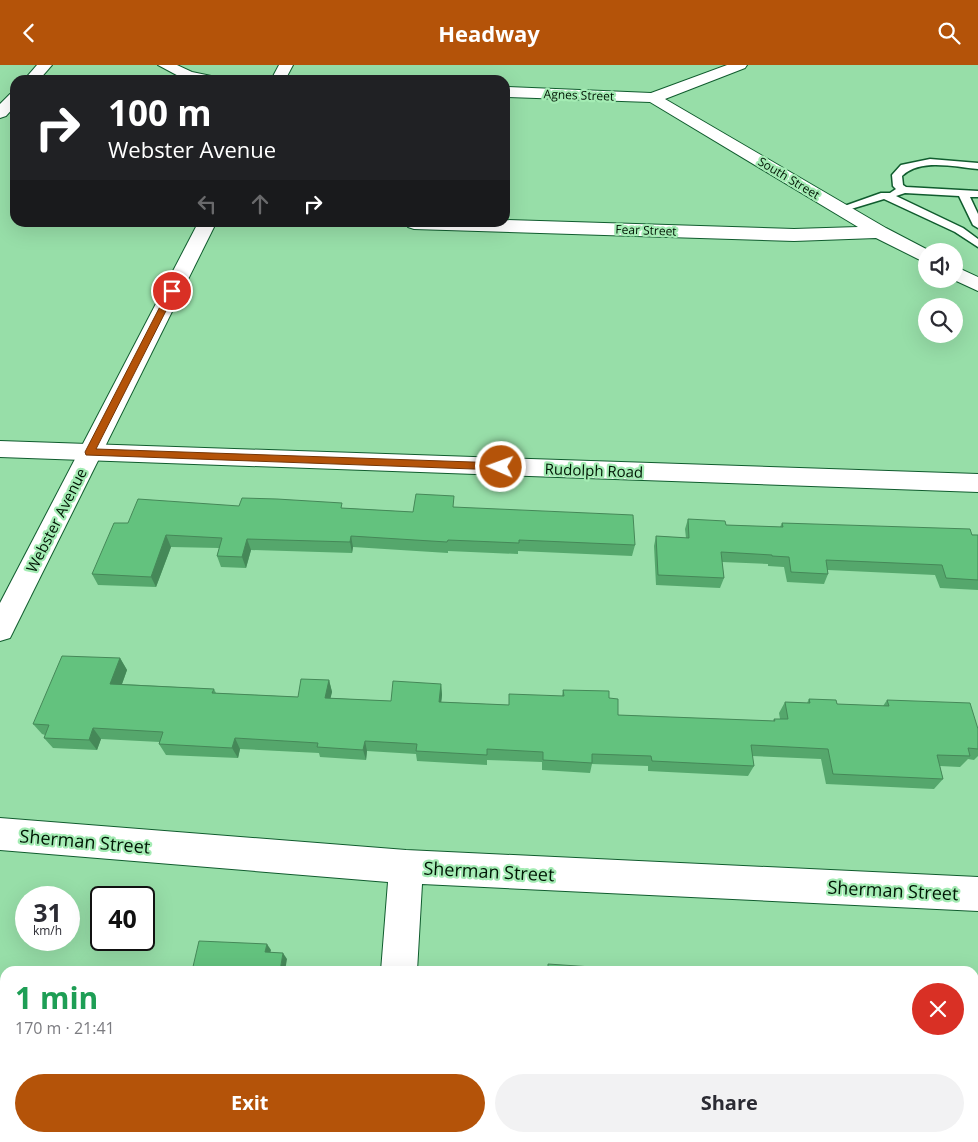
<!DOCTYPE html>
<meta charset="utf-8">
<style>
body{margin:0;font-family:"Open Sans",sans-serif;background:#f2f2f3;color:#2b2b33;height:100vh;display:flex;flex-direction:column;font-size:19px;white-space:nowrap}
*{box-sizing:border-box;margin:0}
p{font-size:16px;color:#7c7c81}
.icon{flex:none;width:28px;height:28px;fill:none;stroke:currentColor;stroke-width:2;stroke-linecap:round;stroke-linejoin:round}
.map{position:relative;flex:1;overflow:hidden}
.side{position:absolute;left:0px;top:901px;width:979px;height:176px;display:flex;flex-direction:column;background:#fff;border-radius:15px 15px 0 0;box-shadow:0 5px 20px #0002}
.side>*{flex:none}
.hud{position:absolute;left:10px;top:10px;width:500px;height:152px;border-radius:15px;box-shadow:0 5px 20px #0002;background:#202124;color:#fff;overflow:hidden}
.controls{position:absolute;left:918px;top:178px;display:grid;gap:10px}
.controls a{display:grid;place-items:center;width:45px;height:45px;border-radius:50%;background:#fff;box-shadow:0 5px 20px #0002;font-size:25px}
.speed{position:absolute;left:15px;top:821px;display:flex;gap:10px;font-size:25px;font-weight:700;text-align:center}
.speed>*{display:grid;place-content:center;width:65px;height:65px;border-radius:50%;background:#fff;box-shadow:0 5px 20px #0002;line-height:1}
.speed small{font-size:12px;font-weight:400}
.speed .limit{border:2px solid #111;border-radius:8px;background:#fff;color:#111}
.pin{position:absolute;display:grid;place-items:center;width:42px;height:42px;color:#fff;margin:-21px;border:2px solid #fff;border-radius:50%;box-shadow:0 1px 5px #0007}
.me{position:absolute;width:55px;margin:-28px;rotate:272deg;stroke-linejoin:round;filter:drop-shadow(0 0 4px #0008)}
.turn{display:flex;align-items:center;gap:18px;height:105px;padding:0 15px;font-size:22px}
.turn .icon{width:65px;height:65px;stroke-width:2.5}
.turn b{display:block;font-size:35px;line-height:42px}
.lanes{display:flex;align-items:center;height:48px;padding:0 15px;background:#0003;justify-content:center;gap:25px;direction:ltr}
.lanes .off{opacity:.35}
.round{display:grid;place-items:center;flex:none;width:52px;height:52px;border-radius:26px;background:#f2f2f3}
.headline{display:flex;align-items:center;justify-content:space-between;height:85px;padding:0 15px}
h1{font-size:30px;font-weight:700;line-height:38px;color:#1e9e55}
.cta{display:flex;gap:10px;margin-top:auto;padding:10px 15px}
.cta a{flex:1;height:58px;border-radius:30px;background:#b45309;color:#fff;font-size:20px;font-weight:700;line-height:58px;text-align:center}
.cta a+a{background:#f2f2f3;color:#2b2b33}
header{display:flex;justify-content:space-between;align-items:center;height:65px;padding:0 15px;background:#b45309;color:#fff;font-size:22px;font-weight:700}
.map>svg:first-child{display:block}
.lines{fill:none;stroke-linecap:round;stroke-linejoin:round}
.service-casing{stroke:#105c2e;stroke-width:3}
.minor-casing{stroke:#105c2e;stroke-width:2}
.tertiary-casing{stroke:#105c2e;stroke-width:2}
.service{fill:#fff;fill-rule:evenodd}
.minor{fill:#fff;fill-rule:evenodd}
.tertiary{fill:#fff;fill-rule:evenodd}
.wall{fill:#55a76c}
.shaded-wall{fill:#458858}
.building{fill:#63c27e;stroke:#458858}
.route{fill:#b45309;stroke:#753606}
.labels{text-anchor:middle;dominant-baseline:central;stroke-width:4.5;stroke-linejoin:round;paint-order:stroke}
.far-street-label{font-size:12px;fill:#001504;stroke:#a4ecb4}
.street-label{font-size:15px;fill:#001504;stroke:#a4ecb4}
.near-street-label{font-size:18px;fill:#001504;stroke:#a4ecb4}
</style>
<header><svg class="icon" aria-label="back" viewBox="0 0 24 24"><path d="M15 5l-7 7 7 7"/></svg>Headway<svg class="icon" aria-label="search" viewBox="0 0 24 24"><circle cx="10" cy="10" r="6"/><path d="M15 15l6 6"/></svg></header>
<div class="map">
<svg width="978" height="1077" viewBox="0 0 978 1077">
<rect width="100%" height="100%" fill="#97dea8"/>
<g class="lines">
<defs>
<path id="service" d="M930,94L978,98V104C955,102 920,93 902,111L903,120L906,122L978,126V132H970L978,149V163L973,160L959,131L905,128L896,131L963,163L978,174V182L955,167L884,134L841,147L836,144L881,128H890L896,124L893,121L892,110L901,100Z"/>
<g id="minor">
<path d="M37,0H52L39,15H24Z"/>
<path d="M158,0H177L192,7L216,12L218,15H186Z"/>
<path d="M279,0H293L285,15H271Z"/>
<path d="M727,0H747L745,3L665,34L886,163L930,186H926V198L876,173L794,176L414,164L408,162L405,158H505V155L794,164L858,162L650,37L505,32V22L651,28Z"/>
<path d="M15,27V41L6,51L0,53V39L10,29Z"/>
<path d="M198,158H216L10,573L0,576V538Z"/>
<path d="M954,201L978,212V226L952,214H954Z"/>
<path d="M0,753L406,785L978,812V846L422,819L417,906H381L388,817L0,785Z"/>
<path d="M375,1072H415L416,1077H376Z"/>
</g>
<path id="tertiary" d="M0,376L978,409V427L0,392Z"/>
</defs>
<!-- service casing -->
<use href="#service" class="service-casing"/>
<!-- minor casing -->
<use href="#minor" class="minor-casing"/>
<!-- tertiary casing -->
<use href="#tertiary" class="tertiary-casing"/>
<!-- service -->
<use href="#service" class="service"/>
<!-- minor -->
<use href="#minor" class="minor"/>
<!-- tertiary -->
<use href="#tertiary" class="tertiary"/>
</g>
<!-- wall -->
<g class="wall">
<path d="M239,441L343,443L413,447L454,442L635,480L632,491L518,486V489L448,486V488L353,482L352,488L251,485L246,503L221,502L217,491L219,483L171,482L156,522L98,520L92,509L128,458Z"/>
<path d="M688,454L726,460L780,462L782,458L978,470V525L940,523L935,510L828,505V509L824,519L787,517L784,502L768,501V499L722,497L724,513L720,523L656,520L654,481L656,471L686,473L685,464Z"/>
<path d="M120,593L127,605L122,619L214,624L216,628L298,632L329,615L332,627L330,633L391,636L441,619L442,630L441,637L509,640L562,631L563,625L609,633L618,650L773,656L774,654H780L779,648L785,637L807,638L809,634L837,639L883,641L887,635L978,664V691L974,695L968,694L960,702L940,701L943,714L934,724L826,719L821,694L752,691L754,701L748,711L648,706V701L592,699L590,708L542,705V697L487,695V700L417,696L416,689L367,686L366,695L320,692L319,688L240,684L238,693L166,690L159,679L160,677L101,674L97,685L53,683L44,673L45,670L42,669L33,659Z"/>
<rect x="974" y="917" width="4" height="81"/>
</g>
<!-- shaded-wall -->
<g class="shaded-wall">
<path d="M166,470L171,482L156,522L151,512Z"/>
<path d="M351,471L353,482L352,488L350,477Z"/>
<path d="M247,474L251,485L246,503L242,492Z"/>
<path d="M120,593L127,605L118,630L110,619Z"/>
<path d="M329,615L332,627L328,644L325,633Z"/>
<path d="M441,619L442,630L440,648L439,637Z"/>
<path d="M93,663L101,674L97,685L89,675Z"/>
<path d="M235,673L240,684L238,693L232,683Z"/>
<path d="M365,676L367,686L366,695L363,685Z"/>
<path d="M267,879L271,885L269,893L265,887Z"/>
<path d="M283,888L287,894L285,906H280Z"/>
<path d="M261,1072H268V1077H262Z"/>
</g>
<!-- building -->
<g class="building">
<path d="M416,429L454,431L453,442L633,450L635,480L519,475V478L448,475L447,477L351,471L350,477L247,474L242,492L217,491L222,473L166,470L151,512L92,509L114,458H128L138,434L239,441L242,433L277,434L342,438L341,443L413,447Z"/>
<path d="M688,454L725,456L726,460L783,462L782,458L970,464L972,470H978V515L946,513L942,500L826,495L828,509L791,507L789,492L772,491V490L721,487L724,513L658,510L656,471L689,473Z"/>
<path d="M62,591L120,593L110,619L214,624L212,628L298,632L301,614L329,615L325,633L391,636L393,616L441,619L439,637L509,640V629L564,631L563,625L609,626V633L618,634V650L775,656L774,654H788L785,637L810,638L809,634L836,635L837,639L889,641L887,635L970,638L978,664V684L968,683L970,691L937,690L943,714L833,709L828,684L751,680L754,701L652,696L651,691L592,689V698L543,695V687L487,684V690L416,686L417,679L365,676L363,685L317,682L318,678L235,673L232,683L159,679L163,667L93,663L89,675L44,673L49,660L33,659Z"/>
<path d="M199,876L267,879L265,887L283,888L280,906H192Z"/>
<path d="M548,899L636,905V906H548Z"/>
<path d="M713,904L773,905V906H714Z"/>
<path d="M974,917H978V994L974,993Z"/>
<path d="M198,1072H261L262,1077H199Z"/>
<path d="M594,1072H608L610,1077H585Z"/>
</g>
<!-- route -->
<path class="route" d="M172,223L176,226L96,384L501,398L506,402L501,405L86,390L85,387L168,226Z"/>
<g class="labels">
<!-- far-street labels -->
<g class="far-street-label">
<text transform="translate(579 30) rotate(2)">Agnes Street</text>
<text transform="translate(789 113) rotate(31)">South Street</text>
<text transform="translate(646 165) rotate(2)">Fear Street</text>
</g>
<!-- street labels -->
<g class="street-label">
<text transform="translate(594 405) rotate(2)">Rudolph Road</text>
<text transform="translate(56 455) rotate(-63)">Webster Avenue</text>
</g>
<!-- near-street labels -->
<g class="near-street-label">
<text transform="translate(85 776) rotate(5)">Sherman Street</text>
<text transform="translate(489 806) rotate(3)">Sherman Street</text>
<text transform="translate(893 825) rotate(3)">Sherman Street</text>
</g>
</g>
</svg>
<div class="controls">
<a><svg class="icon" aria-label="sound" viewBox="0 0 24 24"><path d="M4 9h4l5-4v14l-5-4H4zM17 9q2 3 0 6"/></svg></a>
<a><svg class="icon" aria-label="search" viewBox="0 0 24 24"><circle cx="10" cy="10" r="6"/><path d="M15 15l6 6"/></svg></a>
</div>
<div class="speed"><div>31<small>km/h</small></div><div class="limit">40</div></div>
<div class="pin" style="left:172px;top:226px;background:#d93025"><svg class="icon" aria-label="arrive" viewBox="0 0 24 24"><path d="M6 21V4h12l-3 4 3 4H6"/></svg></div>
<svg class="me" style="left:501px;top:402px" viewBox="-20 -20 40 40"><circle r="17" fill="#b45309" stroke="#fff" stroke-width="3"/><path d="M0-11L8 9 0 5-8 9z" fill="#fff"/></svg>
<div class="hud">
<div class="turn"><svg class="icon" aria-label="right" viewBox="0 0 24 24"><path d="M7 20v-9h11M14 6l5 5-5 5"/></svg><div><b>100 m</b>Webster Avenue</div></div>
<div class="lanes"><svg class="icon off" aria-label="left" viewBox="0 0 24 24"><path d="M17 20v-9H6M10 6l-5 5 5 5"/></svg><svg class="icon off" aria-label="ahead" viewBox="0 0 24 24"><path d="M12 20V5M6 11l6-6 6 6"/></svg><svg class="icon" aria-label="right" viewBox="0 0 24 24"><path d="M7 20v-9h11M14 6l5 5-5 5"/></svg></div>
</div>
<section class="side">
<div class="headline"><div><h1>1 min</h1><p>170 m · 21:41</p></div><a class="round" style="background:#d93025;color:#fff"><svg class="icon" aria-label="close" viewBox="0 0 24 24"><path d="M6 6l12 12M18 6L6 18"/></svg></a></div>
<div class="cta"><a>Exit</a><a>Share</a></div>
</section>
</div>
